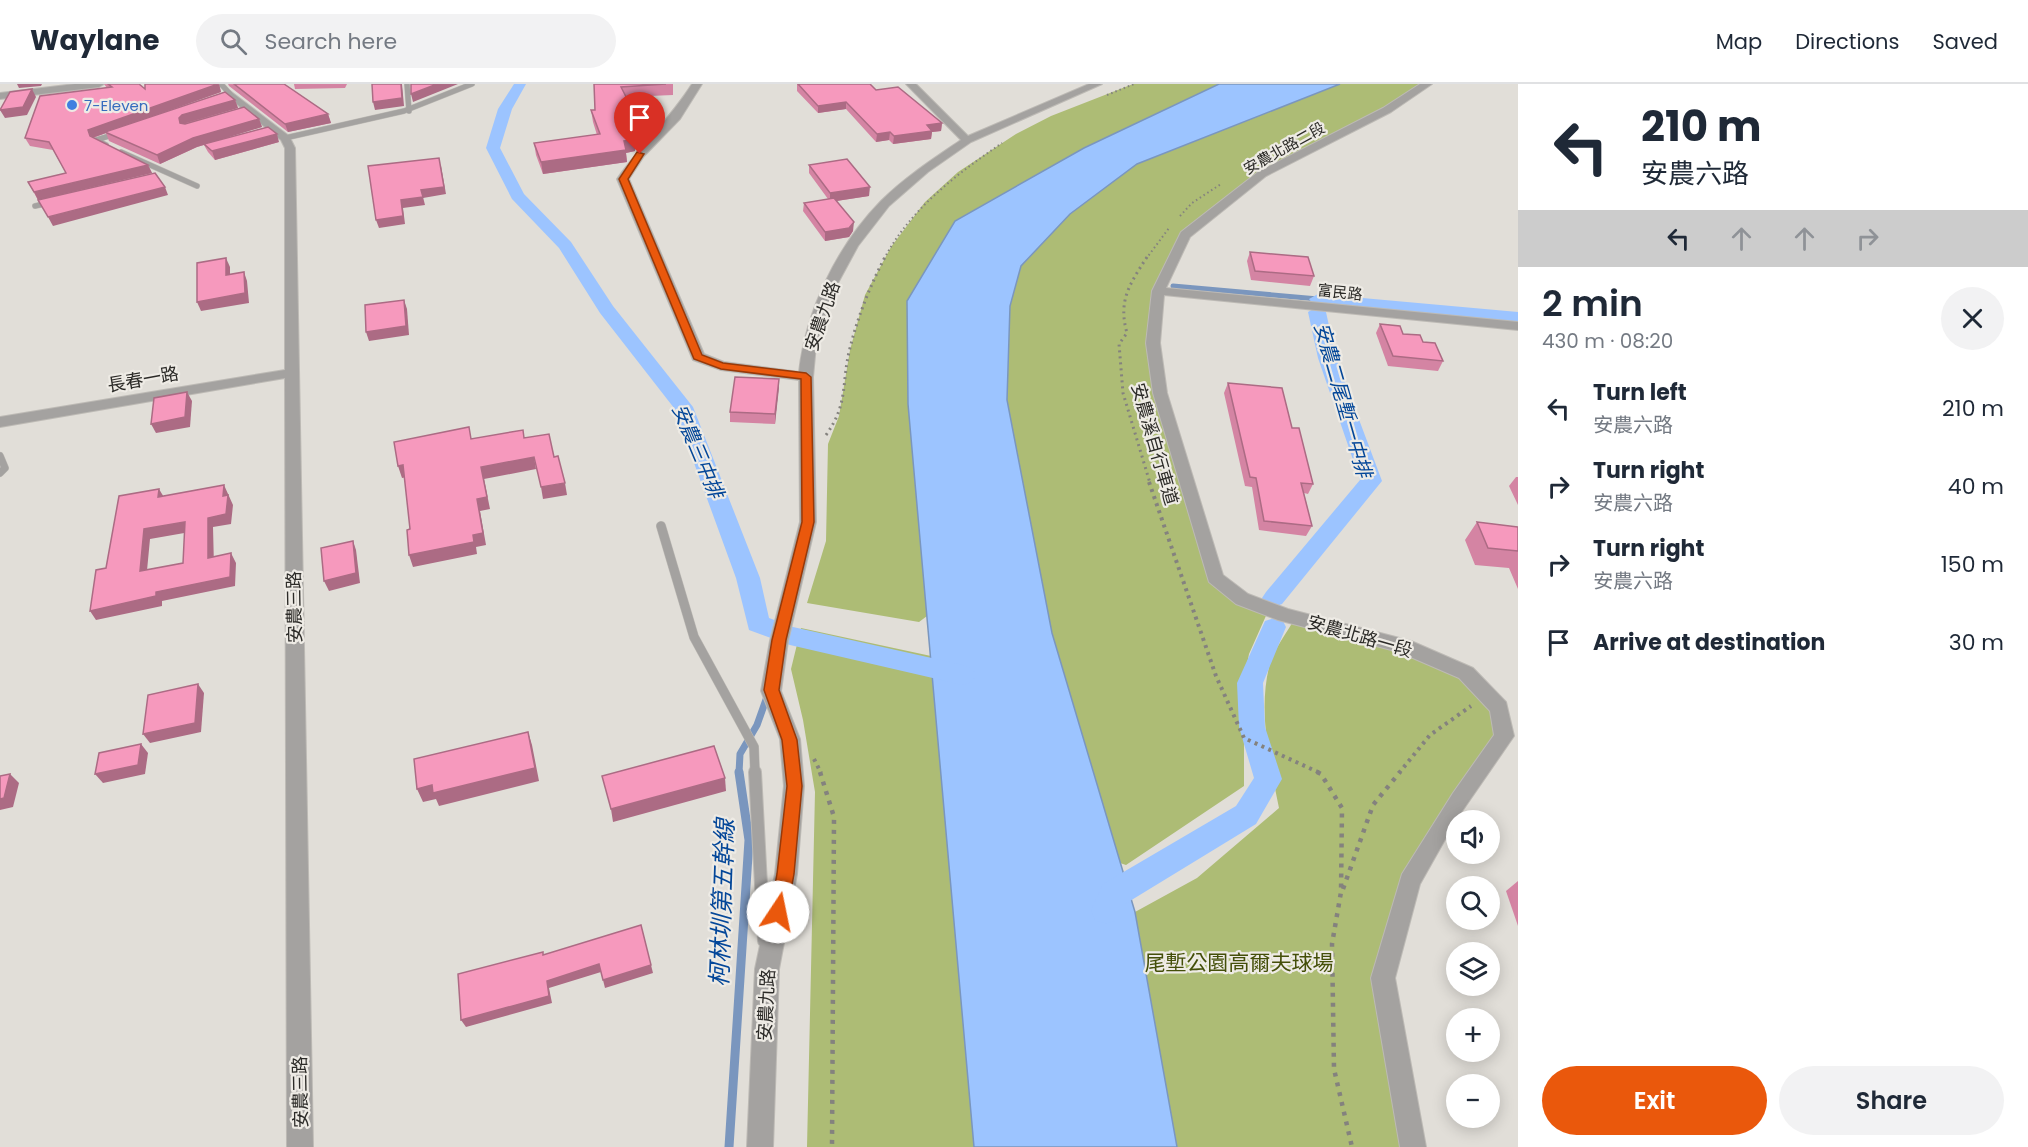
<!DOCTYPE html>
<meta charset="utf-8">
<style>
body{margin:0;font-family:Poppins,"Noto Sans TC",sans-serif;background:#f2f2f3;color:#1f2937;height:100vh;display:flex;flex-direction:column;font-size:22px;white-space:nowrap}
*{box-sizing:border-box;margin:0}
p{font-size:20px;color:#747a83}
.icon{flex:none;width:33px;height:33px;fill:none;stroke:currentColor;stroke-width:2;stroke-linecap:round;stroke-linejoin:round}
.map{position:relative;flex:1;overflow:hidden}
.side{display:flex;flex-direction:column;background:#fff;width:510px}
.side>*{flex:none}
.banner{background:#fff;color:#1f2937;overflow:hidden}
.buttons{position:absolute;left:1446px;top:726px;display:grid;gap:12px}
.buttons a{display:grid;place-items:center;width:54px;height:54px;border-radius:50%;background:#fff;box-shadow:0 3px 15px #0003;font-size:30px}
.pin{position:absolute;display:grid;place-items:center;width:51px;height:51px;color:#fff;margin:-62px -26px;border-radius:50% 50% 50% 0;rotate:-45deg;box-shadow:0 0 6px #0007}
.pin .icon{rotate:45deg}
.me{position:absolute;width:66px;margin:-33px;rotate:11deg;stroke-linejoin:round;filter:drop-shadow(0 0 4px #0008)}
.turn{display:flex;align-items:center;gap:21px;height:126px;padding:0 24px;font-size:27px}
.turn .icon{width:78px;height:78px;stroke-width:2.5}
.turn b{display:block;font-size:42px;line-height:51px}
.lanes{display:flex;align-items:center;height:57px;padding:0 24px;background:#0003;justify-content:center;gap:30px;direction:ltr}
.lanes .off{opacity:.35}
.round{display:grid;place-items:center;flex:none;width:63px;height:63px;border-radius:32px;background:#f2f2f3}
.overview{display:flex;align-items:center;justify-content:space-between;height:102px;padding:0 24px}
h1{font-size:36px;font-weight:600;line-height:45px}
.button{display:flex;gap:12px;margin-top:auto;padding:12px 24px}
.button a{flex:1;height:69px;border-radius:36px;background:#ea580c;color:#fff;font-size:24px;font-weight:600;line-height:69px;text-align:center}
.button a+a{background:#f2f2f3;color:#1f2937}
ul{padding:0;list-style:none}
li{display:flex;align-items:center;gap:18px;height:78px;padding:0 24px}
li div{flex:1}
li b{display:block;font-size:22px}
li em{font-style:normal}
header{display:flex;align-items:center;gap:36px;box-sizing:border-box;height:84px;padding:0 30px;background:#fff;border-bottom:2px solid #e0e1e3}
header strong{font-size:28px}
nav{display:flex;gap:33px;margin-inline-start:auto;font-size:21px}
.search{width:420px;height:54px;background:#f2f2f3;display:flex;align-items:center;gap:15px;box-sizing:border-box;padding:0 21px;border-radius:33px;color:#747a83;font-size:22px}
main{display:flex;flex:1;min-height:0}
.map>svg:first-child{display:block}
.green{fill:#adbc75}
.water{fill:#9cc4ff;stroke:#7a96be;stroke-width:1.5}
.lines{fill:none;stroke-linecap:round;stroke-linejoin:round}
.stream-far2{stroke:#7a96be;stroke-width:5}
.stream-far1{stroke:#7a96be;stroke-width:7}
.stream{stroke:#7a96be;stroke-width:9}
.canal{fill:#9cc4ff;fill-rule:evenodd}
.service-far3-casing{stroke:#bdbab5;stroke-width:6}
.service-far2-casing{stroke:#bdbab5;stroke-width:8}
.service-far1-casing{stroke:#bdbab5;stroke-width:10}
.service-casing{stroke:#bdbab5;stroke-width:14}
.minor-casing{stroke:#bdbab5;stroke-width:2}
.tertiary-casing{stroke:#bdbab5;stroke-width:2}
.path-far3{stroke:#84827e;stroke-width:2;stroke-dasharray:1.5 3;stroke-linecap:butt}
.path-far2{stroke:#84827e;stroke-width:3;stroke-dasharray:2 4;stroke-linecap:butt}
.path-far1{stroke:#84827e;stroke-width:4;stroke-dasharray:3 4.5;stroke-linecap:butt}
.path{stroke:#84827e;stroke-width:4.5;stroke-dasharray:4 6;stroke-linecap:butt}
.service-far3{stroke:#a4a2a0;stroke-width:5}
.service-far2{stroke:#a4a2a0;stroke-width:7}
.service-far1{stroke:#a4a2a0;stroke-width:9}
.service{stroke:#a4a2a0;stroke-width:12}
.minor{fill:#a4a2a0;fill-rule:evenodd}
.tertiary{fill:#a4a2a0;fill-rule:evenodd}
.wall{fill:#d484a3}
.shaded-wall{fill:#ac6b84}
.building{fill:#f699bd;stroke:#ac6b84;stroke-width:1.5;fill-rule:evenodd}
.route{fill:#ea580c;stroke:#983908;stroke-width:1.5}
.shop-dot{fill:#3f7fe0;stroke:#eeebe5;stroke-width:2}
.labels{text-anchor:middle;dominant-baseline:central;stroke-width:4.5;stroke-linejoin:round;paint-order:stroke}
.far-shop-label{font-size:15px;fill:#366cbe;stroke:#eeebe5;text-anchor:start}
.far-street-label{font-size:15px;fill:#2c2b28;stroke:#eeebe5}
.street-label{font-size:18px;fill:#2c2b28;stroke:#eeebe5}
.water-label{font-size:20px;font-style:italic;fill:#044799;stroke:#eeebe5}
.near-park-label{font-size:21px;fill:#444f09;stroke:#eeebe5}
.near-water-label{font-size:24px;font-style:italic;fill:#044799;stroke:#eeebe5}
</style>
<header>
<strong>Waylane</strong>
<div class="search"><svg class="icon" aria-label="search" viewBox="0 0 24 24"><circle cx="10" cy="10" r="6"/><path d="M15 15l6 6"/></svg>Search here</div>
<nav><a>Map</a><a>Directions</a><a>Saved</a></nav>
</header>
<main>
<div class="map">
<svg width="1518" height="1063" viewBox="0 0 1518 1063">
<rect width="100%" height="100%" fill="#e1ded8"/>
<!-- green -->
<g class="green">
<path d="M1133,0H1219L1084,64L908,320L927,532L919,538L807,519L826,457L828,360L839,332L850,266L865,211L891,163L925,118L958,88L1016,50L1051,32Z"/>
<path d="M1340,0H1427L1387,26L1262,90L1185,151L1158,207L1153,259L1215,494L1269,525L1249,570L1239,621L1244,654V702L1126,781L1120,779L1052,549L1007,316L1010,222L1021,182L1070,130L1137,80Z"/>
<path d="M1295,534L1466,589L1499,624L1504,652L1410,797L1383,894L1413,1063H1177L1135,828L1197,794L1279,724C1270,679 1258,629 1269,583C1273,566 1287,549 1295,534Z"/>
<path d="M801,544L931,572L977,1063H807L815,708L803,636L791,585Z"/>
</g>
<!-- water -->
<path class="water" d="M1219,0H1340L1137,80L1070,130L1021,182L1010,222L1007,316L1052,549L1135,828L1177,1063H974L908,320L907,217L955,137L1084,64Z"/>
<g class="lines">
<!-- stream-far2 -->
<path class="stream-far2" d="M1173,202L1318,215"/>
<!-- stream-far1 -->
<path class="stream-far1" d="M739,689L740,670L757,641L768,610"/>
<!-- stream -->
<path class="stream" d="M729,1063L749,756L739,688"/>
<!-- canal -->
<g class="canal">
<path d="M514,0H526L512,25L500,64L524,110L571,158L613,222L693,323L760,494L769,534L793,543L963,581L972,584L976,591L972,598L963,601L790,561L749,546L736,494L674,324L600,229L559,164L512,115L486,64L498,25Z"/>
<path d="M1318,210L1518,228V238L1312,219L1309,215Z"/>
<path d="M1317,223L1326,228L1336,274L1382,397L1282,520L1274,523L1266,520L1262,514L1266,508L1360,396L1318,274L1308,228Z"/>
<path d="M1274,534L1283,537L1286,543L1263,599L1265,643L1282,695L1256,740L1125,820L1117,836L1106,840L1095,836L1091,826L1103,800L1236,722L1254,694L1239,643L1237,599L1265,537Z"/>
</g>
<defs>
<g id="service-far3">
<path d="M221,0L230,10L222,12"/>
<path d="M407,0L409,27"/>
<path d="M285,54L404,27L472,0"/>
<path d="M106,61L96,56L119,49"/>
<path d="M121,68L197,102"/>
<path d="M35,122L53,118"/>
</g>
<path id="service-far2" d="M0,372L5,384L0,389"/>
<path id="service-far1" d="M661,442L694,553L754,663L755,689"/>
<path id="service" d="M755,688L764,857"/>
<g id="minor">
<path d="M692,0H702L680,35L644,72L629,95L704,270L724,278L799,288C806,226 837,162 881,117C905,93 933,75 961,56L906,0H916L968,52L1089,0H1102L971,58L928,88L889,122L858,162L832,210L816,261L813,293L816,438L788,557L781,607L800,655L804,702L797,790L779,885L773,1063H747L755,885L775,790L784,702L780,655L761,607L770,557L800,438L799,296L721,286L693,276L617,95C641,61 670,35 692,0Z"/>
<path d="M1420,0H1432L1391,28L1266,92L1190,153L1166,204L1518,238V246L1164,211L1160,259L1167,309L1223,491L1248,510L1288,525L1411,557L1473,584L1506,618L1514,652L1456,736L1420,800L1395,894L1426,1063H1400L1371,894L1402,790L1453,709L1494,651L1490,627L1459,594L1399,568L1278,536L1236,520L1209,498L1153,309L1146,259L1152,207L1181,148L1258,88L1383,24Z"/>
<path d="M230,7L289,52L295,64L313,1063H287L285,294L0,343V333L285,286V64L281,56L227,12L225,10Z"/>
</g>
<path id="tertiary" d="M75,0H104L99,3L0,15V9Z"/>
</defs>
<!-- service-far3 casing -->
<use href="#service-far3" class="service-far3-casing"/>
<!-- service-far2 casing -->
<use href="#service-far2" class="service-far2-casing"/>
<!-- service-far1 casing -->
<use href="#service-far1" class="service-far1-casing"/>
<!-- service casing -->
<use href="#service" class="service-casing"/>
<!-- minor casing -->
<use href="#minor" class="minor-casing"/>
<!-- tertiary casing -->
<use href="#tertiary" class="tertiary-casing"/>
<!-- path-far3 -->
<g class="path-far3">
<path d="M1107,11L1134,0"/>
<path d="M1180,132L1192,119L1221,100"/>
<path d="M884,175C910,125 957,90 1002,59"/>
<path d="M1146,175L1169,144"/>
</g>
<!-- path-far2 -->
<g class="path-far2">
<path d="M1147,173C1129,201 1118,217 1127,249L1119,260L1123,309L1150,399"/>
<path d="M826,351C849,319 841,299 850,264C858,232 870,202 885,173"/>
</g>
<!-- path-far1 -->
<g class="path-far1">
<path d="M1149,398L1216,592L1244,654L1320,689"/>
<path d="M814,675L821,689"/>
<path d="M1399,689L1430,651L1471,622"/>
</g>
<!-- path -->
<g class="path">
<path d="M820,688L834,733L832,1063"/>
<path d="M1317,688L1321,690L1342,724L1341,808L1332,860L1334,985L1352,1063"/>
<path d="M1343,805L1373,721L1400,688"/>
</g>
<!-- service-far3 -->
<use href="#service-far3" class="service-far3"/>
<!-- service-far2 -->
<use href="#service-far2" class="service-far2"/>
<!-- service-far1 -->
<use href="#service-far1" class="service-far1"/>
<!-- service -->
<use href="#service" class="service"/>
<!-- minor -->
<use href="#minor" class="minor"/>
<!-- tertiary -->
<use href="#tertiary" class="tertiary"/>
</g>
<!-- wall -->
<g class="wall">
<path d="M104,0H139L145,5L219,0L221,8L156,31L235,16L238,24L185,40L259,35L262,43L228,53L279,58L215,76L208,68L204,61L197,63L160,80L109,57L106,49L93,54L148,81L152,89L38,116L28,98L66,89L53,66L30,62L25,54L107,4Z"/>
<path d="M228,0H284L328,30L331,39L288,48L229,2Z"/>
<path d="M294,0H347L345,4L295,5Z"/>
<path d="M594,0H673V11L626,13L643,46L644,58L635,61V67L626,69L627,78L543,90L536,71L534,59L597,51L593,38L591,26H595Z"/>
<path d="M797,0H870L876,6L942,39L941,47L932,48L931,55L893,60L889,56L876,58L846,25L818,29L797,7Z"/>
<path d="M809,81L869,112L836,117L853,147L849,153L825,157L803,127L804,119L828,115L809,89Z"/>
<path d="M1250,168L1314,192L1310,202L1251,196L1247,177Z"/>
<path d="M1380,240L1423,258L1443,277L1438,287L1388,282L1376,249Z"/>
<path d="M779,295L775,340L730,338V328Z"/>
<path d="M1228,299L1292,344L1313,400L1308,410L1304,409L1312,442L1306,452L1259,446L1252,403L1245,402L1224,309Z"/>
<path d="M1516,393H1518V421L1509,402Z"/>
<path d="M1477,438L1518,443V505L1509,484L1475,481L1465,456Z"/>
<path d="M1518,797V842L1506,807Z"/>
</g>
<!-- shaded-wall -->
<g class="shaded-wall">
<path d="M17,0H42L41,2L19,4Z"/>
<path d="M219,0L221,8L92,54L94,60L88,46Z"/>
<path d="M401,0H402L404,22L375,26L373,18Z"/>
<path d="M437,0H458L413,18L411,10Z"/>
<path d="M32,5L36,13L27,31L5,34L0,26Z"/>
<path d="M235,16L238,24L186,39L182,42L180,39L179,34L182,31Z"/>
<path d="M846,18V25L818,29V22Z"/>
<path d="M328,30L331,39L288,48L285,40Z"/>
<path d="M259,35L262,43L197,63L160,80L157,71L193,54Z"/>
<path d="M942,39L941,47L932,48L931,55L893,60L894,52L927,41Z"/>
<path d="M643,46L644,58L635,61V67L626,69L627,78L543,90L541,78Z"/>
<path d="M890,48L889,56L876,58L877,50Z"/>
<path d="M277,50L279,58L215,76L212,67Z"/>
<path d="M148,81L152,89L38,116L34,108Z"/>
<path d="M441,82L446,110L423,114L421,106Z"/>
<path d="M165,103L168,111L53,142L48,133Z"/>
<path d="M870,103L869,112L830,118V109Z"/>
<path d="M423,113L425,121L403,124L405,140L379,144L376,136L401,116Z"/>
<path d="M854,138L853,147L849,153L825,157V148Z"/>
<path d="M226,174L230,183V200L226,191Z"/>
<path d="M244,188L247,197L249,219L201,227L197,218Z"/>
<path d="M404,216L407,225L409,251L369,257L366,248Z"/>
<path d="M779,295V304L775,340V330Z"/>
<path d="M187,308L192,317L190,343L156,349L151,340Z"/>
<path d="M534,373L536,385L484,395L490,425L480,427L486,461L476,463L477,470L413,483L409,471L473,451L481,383Z"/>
<path d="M403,381L407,393L402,394L398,382Z"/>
<path d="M565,399L567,411L543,415L541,403Z"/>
<path d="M224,401L233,421L231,440L213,443L214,483L208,474V434L223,412Z"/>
<path d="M159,405L165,415L158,413Z"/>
<path d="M185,438L190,448L150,455L146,497L140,487L144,445Z"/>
<path d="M353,457L356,466L360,499L329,507L324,497Z"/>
<path d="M231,469L236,479L235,502L162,517V522L96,536L90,527Z"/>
<path d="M198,600L204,609L201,648L150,659L143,650Z"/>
<path d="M528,648L532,661L539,697L439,722L436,715L423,718L417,705Z"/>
<path d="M141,660L148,669L145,690L103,699L95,690Z"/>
<path d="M10,690L19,699L13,723L0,726V715Z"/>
<path d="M725,694L726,707L613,738L611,725Z"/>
<path d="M599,880L601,888L549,904L552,919L466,943L461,936L547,897Z"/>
<path d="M651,881L653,889L605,904L603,896Z"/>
</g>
<!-- building -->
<g class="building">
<path d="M108,0H139L145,5V0H218L88,46L90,52L148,81L34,108L28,98L66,89L49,58L25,54L40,12L112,3Z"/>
<path d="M234,0H284L328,30L285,40Z"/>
<path d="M372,0H401L402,14L373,18Z"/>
<path d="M411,0H437L411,10Z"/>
<path d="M594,0H666L621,3L643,46L631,51L634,56L624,57L626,66L541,78L534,59L600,50L591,26H595Z"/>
<path d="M798,0H870L876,6L898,3L942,39L927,41L932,47L894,52L890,48L877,50L846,18L818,22Z"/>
<path d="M32,5L23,23L0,26L10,8Z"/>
<path d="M225,8L235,16L182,31L179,34L180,39L185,40L244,23L259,35L193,54L157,71L105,48Z"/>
<path d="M268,43L277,50L212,67L204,60Z"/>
<path d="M439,74L444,103L421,106L423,113L401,116L403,132L376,136L368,82Z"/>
<path d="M847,75L870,103L830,109L809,81Z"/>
<path d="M155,89L165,103L48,133L38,116Z"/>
<path d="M834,114L854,138L849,144L825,148L804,119Z"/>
<path d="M1250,168L1308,173L1314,192L1255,187Z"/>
<path d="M226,174V191L244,188L245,209L197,218V179Z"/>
<path d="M404,216L406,242L366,248L365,221Z"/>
<path d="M1380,240L1400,242L1403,250L1420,251L1423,258L1435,259L1443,277L1393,272Z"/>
<path d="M735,293L779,295L775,330L730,328Z"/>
<path d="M1228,299L1282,304L1292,344H1299L1313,400L1301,399L1312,442L1264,437L1256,394L1250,393Z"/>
<path d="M187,308L185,333L151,340L154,314Z"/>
<path d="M469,343L471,355L523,346L524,354L549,350L554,373L558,372L565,399L541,403L534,373L481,383L487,413L477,415L483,449L473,451L474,458L409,471L407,446L410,445L403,381L398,382L394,358Z"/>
<path d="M224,401L223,412L228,411L226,430L208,434V474L231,469L230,493L156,508V512L90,527L96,486L106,484L119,412L159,405L158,413ZM185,438L183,479L140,487L144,445Z"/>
<path d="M1477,438L1518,443V467L1488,464Z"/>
<path d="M353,457L356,489L324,497L321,464Z"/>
<path d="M198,600L195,639L143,650L148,611Z"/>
<path d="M528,648L535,684L433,709L432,701L417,705L414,675Z"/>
<path d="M141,660L138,681L95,690L99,669Z"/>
<path d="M714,662L725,694L611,725L602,692Z"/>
<path d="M10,690L4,714L0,715V692Z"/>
<path d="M641,841L651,881L603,896L599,880L547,897L549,912L461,936L458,890L543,868V871Z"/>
</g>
<!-- route -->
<path class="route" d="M637,68L644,70L628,95L702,271L723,279L806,289L811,293L814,438L786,556L779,606L797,656L802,702L794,790L787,828L784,834L778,836L772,834L770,828L777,790L787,702L782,656L764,606L772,556L802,438L801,295L721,285L694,275L619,95Z"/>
<!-- markers -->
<circle class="shop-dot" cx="72" cy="21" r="6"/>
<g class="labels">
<!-- far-shop labels -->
<g class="far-shop-label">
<text x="84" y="21">7-Eleven</text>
</g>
<!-- far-street labels -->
<g class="far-street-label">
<text transform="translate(1284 64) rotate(-29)">安農北路二段</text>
<text transform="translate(1340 208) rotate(6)">富民路</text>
</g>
<!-- street labels -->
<g class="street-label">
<text transform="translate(822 232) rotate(-71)">安農九路</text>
<text transform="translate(143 295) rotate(-10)">長春一路</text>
<text transform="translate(1155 360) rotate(74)">安農溪自行車道</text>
<text transform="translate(294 523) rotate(-91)">安農三路</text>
<text transform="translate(1360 552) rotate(16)">安農北路一段</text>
<text transform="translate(766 921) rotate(-87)">安農九路</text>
<text transform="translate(300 1008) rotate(-91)">安農三路</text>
</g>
<!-- water labels -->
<g class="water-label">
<text transform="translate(1343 316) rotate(74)">安農二尾塹一中排</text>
<text transform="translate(698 367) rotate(67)">安農三中排</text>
</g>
<!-- near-park labels -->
<g class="near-park-label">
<text x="1239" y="878">尾塹公園高爾夫球場</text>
</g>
<!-- near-water labels -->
<g class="near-water-label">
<text transform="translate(722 819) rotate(-88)">柯林圳第五幹線</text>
</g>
</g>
</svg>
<div class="buttons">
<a><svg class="icon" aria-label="sound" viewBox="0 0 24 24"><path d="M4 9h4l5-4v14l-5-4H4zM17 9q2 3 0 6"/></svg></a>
<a><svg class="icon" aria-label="search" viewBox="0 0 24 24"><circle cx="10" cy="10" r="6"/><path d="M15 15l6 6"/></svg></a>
<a><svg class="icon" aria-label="layers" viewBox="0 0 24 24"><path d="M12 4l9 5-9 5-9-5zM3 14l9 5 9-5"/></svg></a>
<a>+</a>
<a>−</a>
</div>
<div class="pin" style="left:640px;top:70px;background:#d93025"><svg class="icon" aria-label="arrive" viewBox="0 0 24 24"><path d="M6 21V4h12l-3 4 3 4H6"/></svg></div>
<svg class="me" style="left:778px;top:828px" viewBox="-20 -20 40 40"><circle r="19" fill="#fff"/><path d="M0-13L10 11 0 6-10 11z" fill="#ea580c"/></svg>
</div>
<section class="side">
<div class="banner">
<div class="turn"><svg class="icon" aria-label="left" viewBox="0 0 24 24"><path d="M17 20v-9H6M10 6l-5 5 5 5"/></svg><div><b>210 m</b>安農六路</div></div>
<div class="lanes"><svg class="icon" aria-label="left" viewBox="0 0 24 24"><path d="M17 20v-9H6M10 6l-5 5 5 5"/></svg><svg class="icon off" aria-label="ahead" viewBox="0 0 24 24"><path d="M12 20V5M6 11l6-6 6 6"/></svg><svg class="icon off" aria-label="ahead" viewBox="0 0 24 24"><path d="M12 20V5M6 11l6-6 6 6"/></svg><svg class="icon off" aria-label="right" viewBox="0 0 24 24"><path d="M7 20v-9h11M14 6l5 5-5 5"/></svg></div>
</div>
<div class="overview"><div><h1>2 min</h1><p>430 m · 08:20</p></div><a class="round"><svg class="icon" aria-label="close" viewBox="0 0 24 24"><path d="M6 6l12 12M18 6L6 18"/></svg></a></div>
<ul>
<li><svg class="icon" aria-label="left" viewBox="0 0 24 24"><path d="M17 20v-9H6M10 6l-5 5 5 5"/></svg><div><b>Turn left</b><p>安農六路</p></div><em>210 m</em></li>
<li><svg class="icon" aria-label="right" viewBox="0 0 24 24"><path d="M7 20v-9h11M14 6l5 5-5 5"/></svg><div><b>Turn right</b><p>安農六路</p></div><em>40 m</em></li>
<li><svg class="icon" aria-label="right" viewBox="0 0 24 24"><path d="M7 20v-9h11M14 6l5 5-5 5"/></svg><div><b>Turn right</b><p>安農六路</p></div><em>150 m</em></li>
<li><svg class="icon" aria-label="arrive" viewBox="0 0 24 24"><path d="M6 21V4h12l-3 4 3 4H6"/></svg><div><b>Arrive at destination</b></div><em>30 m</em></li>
</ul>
<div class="button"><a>Exit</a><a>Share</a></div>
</section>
</main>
